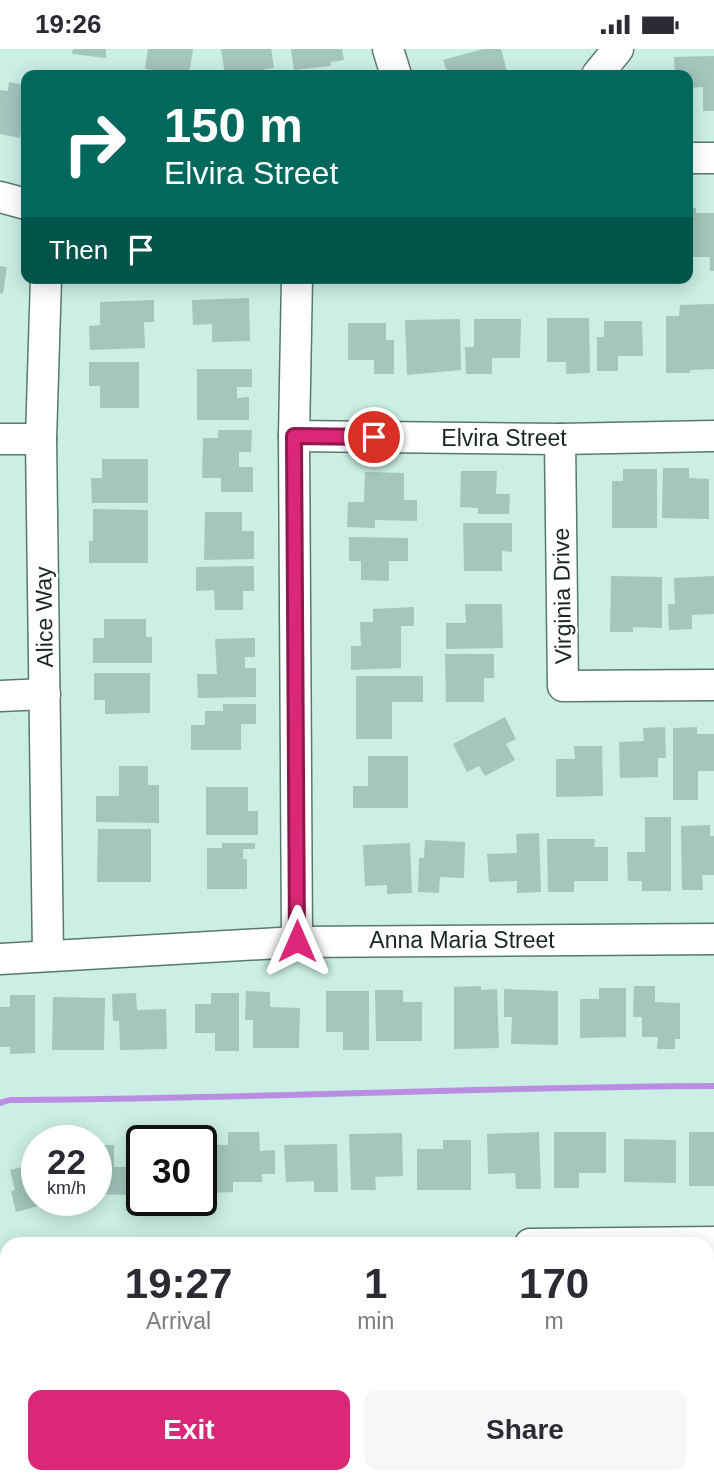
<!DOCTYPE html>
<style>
body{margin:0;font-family:Arial,sans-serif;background:#f7f7f7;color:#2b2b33;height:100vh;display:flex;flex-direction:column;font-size:26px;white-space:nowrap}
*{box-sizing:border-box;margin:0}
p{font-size:23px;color:#7c7c81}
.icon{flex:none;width:38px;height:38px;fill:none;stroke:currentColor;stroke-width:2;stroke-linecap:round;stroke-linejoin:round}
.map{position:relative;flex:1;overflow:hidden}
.drawer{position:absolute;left:0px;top:1188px;width:714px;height:247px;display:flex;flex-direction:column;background:#fff;border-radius:21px 21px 0 0;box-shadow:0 4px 18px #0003}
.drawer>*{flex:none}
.banner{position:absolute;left:21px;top:21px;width:672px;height:214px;border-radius:14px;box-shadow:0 4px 18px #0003;background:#00695c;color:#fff;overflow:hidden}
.speed{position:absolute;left:21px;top:1076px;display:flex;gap:14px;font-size:35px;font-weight:700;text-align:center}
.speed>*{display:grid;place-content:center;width:91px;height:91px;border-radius:50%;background:#fff;box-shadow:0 4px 18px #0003;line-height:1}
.speed small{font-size:18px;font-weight:400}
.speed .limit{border:4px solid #111;border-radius:10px;background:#fff;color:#111}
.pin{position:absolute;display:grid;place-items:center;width:60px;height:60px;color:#fff;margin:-30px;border:4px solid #fff;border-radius:50%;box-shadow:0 2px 7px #0007}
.me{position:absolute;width:77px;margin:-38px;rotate:0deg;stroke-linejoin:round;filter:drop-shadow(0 0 5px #0008)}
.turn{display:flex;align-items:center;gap:24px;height:147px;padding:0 28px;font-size:32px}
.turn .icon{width:91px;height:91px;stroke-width:2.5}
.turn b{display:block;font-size:49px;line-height:60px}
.then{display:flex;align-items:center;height:66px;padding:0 28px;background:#0003;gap:14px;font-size:26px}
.eta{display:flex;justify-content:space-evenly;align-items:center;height:119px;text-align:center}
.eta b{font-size:42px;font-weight:700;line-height:49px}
.cta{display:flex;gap:14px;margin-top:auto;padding:14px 28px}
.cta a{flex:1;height:80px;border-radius:14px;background:#db2777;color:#fff;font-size:28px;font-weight:700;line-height:80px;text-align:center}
.cta a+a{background:#f7f7f7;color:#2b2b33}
.status{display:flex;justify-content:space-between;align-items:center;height:49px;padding:0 35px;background:#fff;direction:ltr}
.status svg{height:19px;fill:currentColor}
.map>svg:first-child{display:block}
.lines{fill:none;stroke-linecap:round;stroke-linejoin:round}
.stream{stroke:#b98ee0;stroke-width:6}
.building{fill:#a3c6bd}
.minor-casing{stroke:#587970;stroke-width:33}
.minor{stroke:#fff;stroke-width:30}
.route-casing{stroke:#8e194d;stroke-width:18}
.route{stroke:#db2777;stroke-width:12}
.labels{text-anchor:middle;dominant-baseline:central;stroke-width:5;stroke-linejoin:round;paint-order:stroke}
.street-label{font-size:23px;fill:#192724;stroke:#fff}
</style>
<div class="status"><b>19:26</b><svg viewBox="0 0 49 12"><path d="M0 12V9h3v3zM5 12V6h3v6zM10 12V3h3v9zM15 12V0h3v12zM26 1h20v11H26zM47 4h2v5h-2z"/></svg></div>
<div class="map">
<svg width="714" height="1434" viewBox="0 0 714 1434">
<rect width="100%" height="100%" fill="#cbefe5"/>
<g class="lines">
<!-- stream -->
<path class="stream" d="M0,1054L10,1051C245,1050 479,1038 714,1037"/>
</g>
<!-- building -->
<g class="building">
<path d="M73,0H106V9L72,5Z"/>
<path d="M148,0H193L189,26L145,20Z"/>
<path d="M221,0H271L274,19L249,23L250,26H225Z"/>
<path d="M291,0H342L344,11L331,13V17L294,21Z"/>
<path d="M483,0H501L508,26H448L443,11Z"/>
<path d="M714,7V62H703V38L688,39V26H675L674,8Z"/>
<path d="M9,33L26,36V51L20,89L0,85V41L8,42Z"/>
<path d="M688,159H696V164H714V222H710V208H688Z"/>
<path d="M0,217L7,218L3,245L0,244Z"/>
<path d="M249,249L250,292L212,293V275L193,276L192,251Z"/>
<path d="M154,251V273H144L145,299L90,301L89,277L100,276V253Z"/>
<path d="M714,255V320L690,321V324H666V267H679L680,256Z"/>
<path d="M547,269H589L590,324L566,325V313H547Z"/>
<path d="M460,270L461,321L407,326L405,271Z"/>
<path d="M474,270H521L520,309H492V325H466L465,298H474Z"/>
<path d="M604,272H642L643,307H618V322H597V288H604Z"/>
<path d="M348,274H386V291H394V325H374V311H348Z"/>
<path d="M89,313H139V359H100V337H89Z"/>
<path d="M197,320H252V338H237V349L249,348V371H197Z"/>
<path d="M218,381H252L251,403H239V418H253V443H221V429H202L203,389H218Z"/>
<path d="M102,410H148V454H92L91,429H102Z"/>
<path d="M663,419H689V429L709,430V470L662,469Z"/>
<path d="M623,420H657V479H612V432H623Z"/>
<path d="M461,422H497L496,445H510L509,465H478V459L460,458Z"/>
<path d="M365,423L404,424V451H417V472L375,471V479L347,478L348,453H364Z"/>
<path d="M93,460L148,461V514H89V492H93Z"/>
<path d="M205,463H242V482H254V510L204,511Z"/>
<path d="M463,474H512V503L502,502V522H464Z"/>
<path d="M349,488L408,489V512H389V532L361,531V512H349Z"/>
<path d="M254,517V542H243V561H215L214,541L196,542V518Z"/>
<path d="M611,527L662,528V579L633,578V583H610Z"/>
<path d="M714,527V565L692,566V580L669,581L668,555H675L674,529Z"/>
<path d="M465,555H502L503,599L446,600V574H466Z"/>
<path d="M414,558V577H401V619L351,621V597H361L360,573H373V560Z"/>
<path d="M104,570H146V588H152V614H93V589H104Z"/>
<path d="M255,589V608H245V619H256V648L198,649L197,625H217L215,590Z"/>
<path d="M445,605H494V629H484V653H446Z"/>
<path d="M94,624H150V664L105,665V651H94Z"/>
<path d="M356,627H423V653H392V690H356Z"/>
<path d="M223,655H256V675H241V701H191V676H205V662H223Z"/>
<path d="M505,668L516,690L506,695L515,711L485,727L479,717L467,723L453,695Z"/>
<path d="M665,678L666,709H658V728L620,729L619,693L644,692L643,679Z"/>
<path d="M697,678V685H714V722H698V751H673V679Z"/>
<path d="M574,697H602L603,747L556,748V710H575Z"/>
<path d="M368,707H408V759H353V737H368Z"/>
<path d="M119,717H148V736H159V774L96,773V747H119Z"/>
<path d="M206,738H248V762H258V786H206Z"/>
<path d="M645,768H671V842H642V832H628L627,803H645Z"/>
<path d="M710,776V787H714V826H702L703,841H682L681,777Z"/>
<path d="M98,780H151V833H97Z"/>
<path d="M539,784L541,843L517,844V832L489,833L487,805L517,804L516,785Z"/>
<path d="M547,790H595L594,798H608V832H574V843H548Z"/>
<path d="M425,791L465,793L464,829L440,828L439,844L418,843L419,809H424Z"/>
<path d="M222,794H255V800H243V810H247V840H207V799H222Z"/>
<path d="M410,794L412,844L387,845V836L365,837L363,796Z"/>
<path d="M481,937V941L497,940L499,999L454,1000V938Z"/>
<path d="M634,937H655V953L680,954V990H675V1000H657L658,988H642V968H633Z"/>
<path d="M599,939H626V988L580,989V950H599Z"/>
<path d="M504,940L558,942V996L511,995L512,968H504Z"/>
<path d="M375,941H403V953H422V992H376Z"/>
<path d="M246,942L270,943V958L300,959L299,999H253V971H245Z"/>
<path d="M326,942H369V1001H343V983H326Z"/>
<path d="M136,944L137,961L166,960L167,1000L120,1001L119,972H113L112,945Z"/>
<path d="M211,944H239V1002H215V984H195V955H211Z"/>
<path d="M10,946H35V1004L10,1005V998H0V958H10Z"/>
<path d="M53,948L105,949L104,1001H52Z"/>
<path d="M228,1083H259L260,1102L275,1101V1125H262V1133H233V1143L210,1144L209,1096H228Z"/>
<path d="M539,1083L541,1140H516L515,1124L488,1125L487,1085Z"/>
<path d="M554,1083H606V1124H579V1139H554Z"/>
<rect x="689" y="1083" width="25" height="54"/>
<path d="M402,1084L403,1127L375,1128L376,1141H351L349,1085Z"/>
<path d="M624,1090L676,1091V1134L624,1133Z"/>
<path d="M443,1091H471V1141H417V1100H443Z"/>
<path d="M337,1095L338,1143H314V1132L286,1133L284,1096Z"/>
<path d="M96,1096H114V1118H132V1146L96,1145Z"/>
<path d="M37,1106V1152H56L16,1163L11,1142L15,1141L10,1121L30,1116L28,1108Z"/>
<path d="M4,1291L7,1297V1355L0,1358V1293Z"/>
<path d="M7,1412V1428H29L33,1434H0V1416Z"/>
<path d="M714,1423V1434H674L686,1428H707Z"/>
<path d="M41,1428H82L85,1434H44Z"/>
<path d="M491,1428H541L551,1434H488Z"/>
</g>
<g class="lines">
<defs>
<g id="minor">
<path d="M388,0L396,26"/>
<path d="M597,26L618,0"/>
<path d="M688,109H714"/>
<path d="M0,148L26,155"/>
<path d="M46,229L41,390L48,906"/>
<path d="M297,229L294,387L297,893"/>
<path d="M294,387L560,390L714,387"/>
<path d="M0,390H41"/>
<path d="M560,390L563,637L714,636"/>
<path d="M0,647L45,645"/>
<path d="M0,910L297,893L714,890"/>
<path d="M530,1195L714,1193"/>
<path d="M0,1232L7,1228"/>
<path d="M332,1428L333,1434"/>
</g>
</defs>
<!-- minor casing -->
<use href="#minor" class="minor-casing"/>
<!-- minor -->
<use href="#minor" class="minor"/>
</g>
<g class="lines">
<defs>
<path id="route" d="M297,892L294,387L374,388"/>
</defs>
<!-- route casing -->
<use href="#route" class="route-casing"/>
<!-- route -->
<use href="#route" class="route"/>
</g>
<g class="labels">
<!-- street labels -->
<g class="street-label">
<text x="504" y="389">Elvira Street</text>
<text transform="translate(562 547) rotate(-91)">Virginia Drive</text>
<text transform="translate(44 568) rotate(-91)">Alice Way</text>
<text x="462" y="891">Anna Maria Street</text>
</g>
</g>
</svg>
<div class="speed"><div>22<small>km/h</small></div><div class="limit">30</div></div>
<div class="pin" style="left:374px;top:388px;background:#d93025"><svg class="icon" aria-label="arrive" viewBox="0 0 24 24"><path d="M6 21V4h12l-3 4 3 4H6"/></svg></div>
<svg class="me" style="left:297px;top:892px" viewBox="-20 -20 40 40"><path d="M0-17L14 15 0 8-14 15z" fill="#db2777" stroke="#fff" stroke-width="4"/></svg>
<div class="banner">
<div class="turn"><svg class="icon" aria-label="right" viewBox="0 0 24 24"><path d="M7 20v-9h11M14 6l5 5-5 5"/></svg><div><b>150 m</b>Elvira Street</div></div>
<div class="then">Then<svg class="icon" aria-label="arrive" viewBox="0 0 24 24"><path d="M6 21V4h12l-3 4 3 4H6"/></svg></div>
</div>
<section class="drawer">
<div class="eta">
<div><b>19:27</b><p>Arrival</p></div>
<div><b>1</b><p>min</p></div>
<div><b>170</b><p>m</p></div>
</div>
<div class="cta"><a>Exit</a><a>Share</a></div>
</section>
</div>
